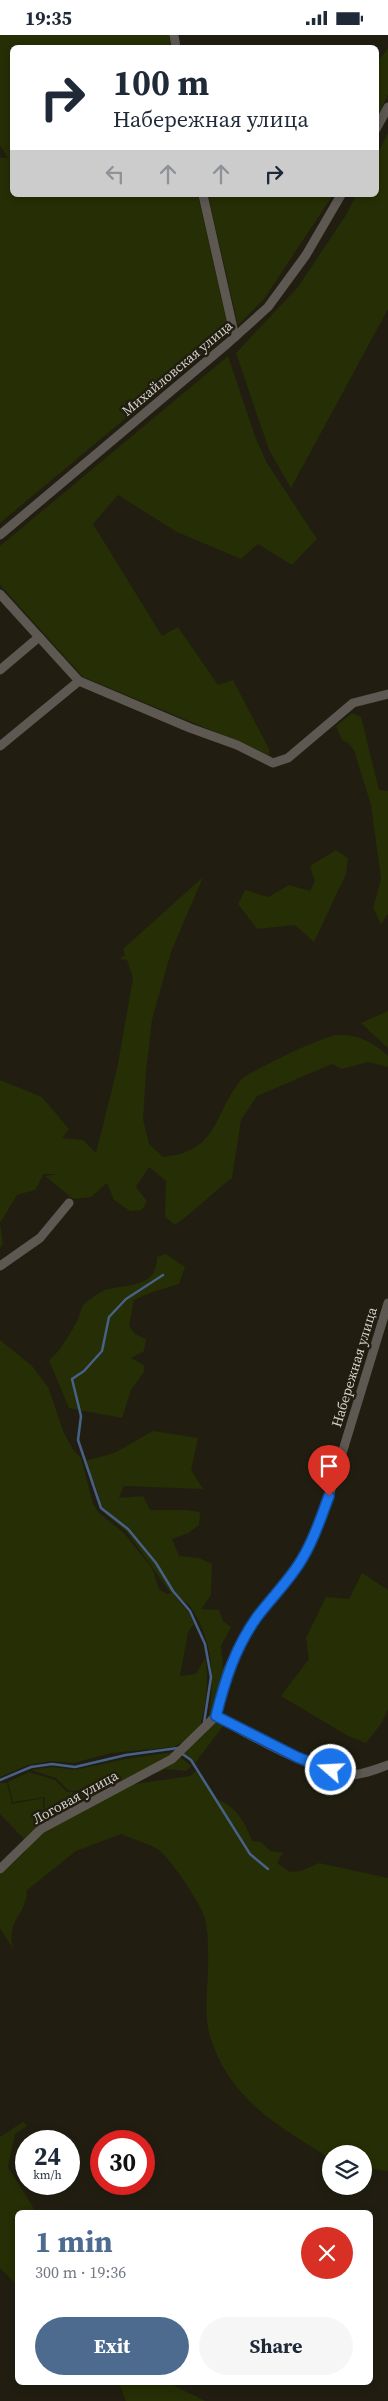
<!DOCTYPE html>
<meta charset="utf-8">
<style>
body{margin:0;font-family:"Source Serif 4",serif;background:#f6f6f7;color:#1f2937;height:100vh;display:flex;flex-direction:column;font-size:19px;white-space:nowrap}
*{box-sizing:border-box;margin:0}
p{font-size:16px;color:#747a83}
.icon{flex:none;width:28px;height:28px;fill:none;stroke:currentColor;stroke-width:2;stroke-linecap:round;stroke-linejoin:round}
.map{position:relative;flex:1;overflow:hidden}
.sheet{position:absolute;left:15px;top:2175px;width:358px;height:175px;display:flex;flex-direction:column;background:#fff;border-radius:8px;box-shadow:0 2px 8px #0003}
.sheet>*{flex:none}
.top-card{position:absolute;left:10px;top:10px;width:369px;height:152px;border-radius:8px;box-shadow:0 2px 8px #0003;background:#fff;color:#1f2937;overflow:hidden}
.buttons{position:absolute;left:322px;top:2110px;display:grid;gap:10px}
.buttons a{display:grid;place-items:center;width:50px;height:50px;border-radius:50%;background:#fff;box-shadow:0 2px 8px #0003;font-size:25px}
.speed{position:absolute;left:15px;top:2095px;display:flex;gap:10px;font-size:25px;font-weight:700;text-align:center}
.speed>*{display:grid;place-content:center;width:65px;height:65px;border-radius:50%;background:#fff;box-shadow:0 2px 8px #0003;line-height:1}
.speed small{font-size:12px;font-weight:400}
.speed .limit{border:8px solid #d22;background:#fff;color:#111}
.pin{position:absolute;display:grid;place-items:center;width:42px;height:42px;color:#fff;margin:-51px -21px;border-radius:50% 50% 50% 0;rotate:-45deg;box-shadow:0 0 5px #0007}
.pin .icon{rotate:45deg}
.me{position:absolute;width:55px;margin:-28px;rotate:289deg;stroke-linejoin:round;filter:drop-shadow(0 0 4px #0008)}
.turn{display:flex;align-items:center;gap:18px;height:105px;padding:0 20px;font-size:22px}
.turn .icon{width:65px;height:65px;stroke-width:2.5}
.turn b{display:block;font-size:35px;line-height:42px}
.lanes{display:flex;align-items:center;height:48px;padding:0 20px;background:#0003;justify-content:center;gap:25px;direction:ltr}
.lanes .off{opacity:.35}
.round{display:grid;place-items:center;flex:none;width:52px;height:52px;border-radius:26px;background:#f6f6f7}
.summary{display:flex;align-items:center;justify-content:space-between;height:85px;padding:0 20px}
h1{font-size:30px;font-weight:700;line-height:38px;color:#4c6b8f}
.action{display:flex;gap:10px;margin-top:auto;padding:10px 20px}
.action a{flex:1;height:58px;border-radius:30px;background:#4c6b8f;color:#fff;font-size:20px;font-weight:700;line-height:58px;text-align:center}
.action a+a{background:#f6f6f7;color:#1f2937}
.status{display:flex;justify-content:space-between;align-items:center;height:35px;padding:0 25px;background:#fff;direction:ltr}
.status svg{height:14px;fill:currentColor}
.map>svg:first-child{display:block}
.green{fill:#252e04}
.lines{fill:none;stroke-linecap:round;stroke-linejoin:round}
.stream{stroke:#476187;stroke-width:2.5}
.minor{stroke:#5e5853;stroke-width:9}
.route-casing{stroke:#114b97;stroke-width:12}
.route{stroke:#1a73e8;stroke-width:9}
.labels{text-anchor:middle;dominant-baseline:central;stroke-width:5;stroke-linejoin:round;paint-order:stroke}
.street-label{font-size:14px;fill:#d4d2ca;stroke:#211e11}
</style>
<div class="status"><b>19:35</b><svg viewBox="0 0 49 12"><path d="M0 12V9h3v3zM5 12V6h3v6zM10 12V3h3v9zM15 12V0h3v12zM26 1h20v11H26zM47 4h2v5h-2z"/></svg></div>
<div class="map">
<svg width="388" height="2366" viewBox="0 0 388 2366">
<rect width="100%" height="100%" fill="#211e11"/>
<!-- green -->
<g class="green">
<path d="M0,0H169L171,12H12V160H198L229,297L0,488V123H8L0,110Z"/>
<path d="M388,13V60L376,84V29Z"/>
<path d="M388,98V274L291,453L269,415L236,318L298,252L346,180L356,160H376V121Z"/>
<path d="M208,160H333L264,264L238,290Z"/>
<path d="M228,321L256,404L267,428L317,504L292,530L258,509L241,524L177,497L118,460L93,489L162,601L178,592L218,650L233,645L269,714V721L232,704L83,642L0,550V511Z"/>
<path d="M352,678L361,682L379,755L388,756V879L381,889L373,873L381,844L371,770L354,715L348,708L342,705L336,691Z"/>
<path d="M336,815L348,823L346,839L314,907L295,890L257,894L238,869L245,855L268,862L289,850L310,856L315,846L310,831Z"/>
<path d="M203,842L171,917L152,985L146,1037L143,1084L149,1109L163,1122C219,1116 212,1082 240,1046C247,1037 324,1001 336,1000C356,998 375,1008 388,1021V1032L368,1027L342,1034L332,1029L257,1061L241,1085L232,1143C212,1158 195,1176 175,1190L165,1182L166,1146L149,1132L136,1152L147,1166L142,1175L130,1176L114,1165L107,1148L91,1162L73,1164L45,1141L58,1139H44L35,1155L17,1160L0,1188L3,1209L0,1213V1045L42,1062L69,1094L62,1103L83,1105L96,1118L117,1034L133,943L127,925L119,924L125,920L123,914Z"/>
<path d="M388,976V1013L361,988Z"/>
<path d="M166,1219L185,1232L179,1249L153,1257L134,1265L129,1291L135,1299L146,1304L144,1316L131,1323L144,1330V1337L131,1355L122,1383L69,1373L49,1325C61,1316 71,1297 78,1284C81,1276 81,1270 89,1265C95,1261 102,1255 109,1254C131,1249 157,1252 157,1222Z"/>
<path d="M0,1305L32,1331L48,1352L64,1398L74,1416L81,1423L93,1469L99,1478L124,1498L152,1533L159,1554L167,1559L171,1558L127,1497L102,1476L98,1457L85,1426L114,1418L153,1396L198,1403L191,1435L203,1454L124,1451L119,1463L143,1461L150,1475H186L200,1477L199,1490L188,1498L172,1504L179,1521L199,1523L212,1529L211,1560L201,1574L219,1575L223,1586L231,1592L221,1611L224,1640L218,1682L223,1691L195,1728L178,1714L205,1699C215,1657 217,1613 192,1574C189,1568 180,1564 174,1560L189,1578L194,1589L188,1597L180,1641L196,1639L205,1623C210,1649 205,1672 199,1697L174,1712L111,1718L74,1728L51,1726L28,1730L0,1742Z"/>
<path d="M362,1538L388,1555V1674L381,1689L366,1708L348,1701L281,1661L309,1624L306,1603L326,1562L349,1564Z"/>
<path d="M174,1717L191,1731L186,1736L165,1734L160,1737L129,1742L103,1755L69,1756L56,1743L31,1735L52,1732L75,1735L125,1724Z"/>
<path d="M196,1736L232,1789L249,1819L269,1834L271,1835L251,1818L216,1764C236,1771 245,1787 252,1806L261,1807L270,1816L283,1818L277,1828L290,1837L301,1836L319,1828L388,1843V2136L364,2133V2119H331V2124C279,2091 229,2065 210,2001C204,1982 207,1956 208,1937C208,1920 209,1900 205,1884C202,1870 170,1823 159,1815C148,1808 132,1804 121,1799L76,1816L27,1855C27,1879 6,1885 13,1914L0,1893V1840L24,1818L29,1809L42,1796L128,1750L190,1741Z"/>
<path d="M29,1737L55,1745L67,1757H102L80,1769L62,1767L44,1780L45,1762L13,1767L8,1747Z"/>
<path d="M0,1748H7L12,1769L43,1763V1783L62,1769L79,1771L25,1805L0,1779Z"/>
<path d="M23,2087L27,2091L15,2099L8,2132L36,2177L18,2178L17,2250L0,2233V2102Z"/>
<path d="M119,2348H169L205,2366H126Z"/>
</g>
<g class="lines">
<!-- stream -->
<g class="stream">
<path d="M163,1240L126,1264L109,1282L102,1316L84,1336L72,1344L81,1381L78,1405L101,1473L128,1494L156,1528L173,1556L190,1576L205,1609L211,1642L204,1688"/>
<path d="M181,1718L191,1725L250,1819L268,1834"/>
<path d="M0,1745L31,1732L52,1729L75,1732L126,1720L178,1713"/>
</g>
<!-- minor -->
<g class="minor">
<path d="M174,0L176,12"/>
<path d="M376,94L388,72"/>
<path d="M203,160L235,302"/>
<path d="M0,500L227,309L268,272L306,220L341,160"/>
<path d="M0,559L79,646L190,693L237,710L273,728L288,723L353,668L388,659"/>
<path d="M0,635L39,602"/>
<path d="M0,711L79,646"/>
<path d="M0,1231L40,1203L69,1168"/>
<path d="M388,1268L329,1461L313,1503L301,1525L255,1585L237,1614L228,1635L216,1681C247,1699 312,1736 347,1740C360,1741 376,1734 388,1730"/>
<path d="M0,1834L41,1794L172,1724L216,1681"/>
</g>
</g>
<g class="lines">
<defs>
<path id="route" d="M329,1461C321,1482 314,1505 302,1524C290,1545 271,1563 257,1582C235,1613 225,1645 216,1681L297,1722L331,1735"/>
</defs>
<!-- route casing -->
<use href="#route" class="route-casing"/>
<!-- route -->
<use href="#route" class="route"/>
</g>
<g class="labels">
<!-- street labels -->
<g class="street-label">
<text transform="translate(177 333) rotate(-40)">Михайловская улица</text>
<text transform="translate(354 1332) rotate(-73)">Набережная улица</text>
<text transform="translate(75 1762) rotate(-29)">Логовая улица</text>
</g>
</g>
</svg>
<div class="buttons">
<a><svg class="icon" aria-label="layers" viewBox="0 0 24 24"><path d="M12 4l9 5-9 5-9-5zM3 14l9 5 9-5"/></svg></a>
</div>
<div class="speed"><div>24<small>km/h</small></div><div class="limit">30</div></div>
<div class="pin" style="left:329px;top:1461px;background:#d93025"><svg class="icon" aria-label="arrive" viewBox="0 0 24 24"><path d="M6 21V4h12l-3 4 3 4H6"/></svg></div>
<svg class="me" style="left:331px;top:1735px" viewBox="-20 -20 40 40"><circle r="17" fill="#1a73e8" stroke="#fff" stroke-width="3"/><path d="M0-11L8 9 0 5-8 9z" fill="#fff"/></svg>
<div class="top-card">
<div class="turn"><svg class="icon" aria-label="right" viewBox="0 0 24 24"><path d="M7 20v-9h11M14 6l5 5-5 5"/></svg><div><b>100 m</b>Набережная улица</div></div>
<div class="lanes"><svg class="icon off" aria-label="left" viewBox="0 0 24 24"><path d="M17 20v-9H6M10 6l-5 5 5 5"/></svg><svg class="icon off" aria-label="ahead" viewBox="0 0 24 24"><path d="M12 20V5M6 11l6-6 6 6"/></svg><svg class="icon off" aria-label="ahead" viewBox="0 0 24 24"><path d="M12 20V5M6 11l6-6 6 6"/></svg><svg class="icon" aria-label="right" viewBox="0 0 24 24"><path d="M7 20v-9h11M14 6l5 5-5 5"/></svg></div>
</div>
<section class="sheet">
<div class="summary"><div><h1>1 min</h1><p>300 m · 19:36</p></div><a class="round" style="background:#d93025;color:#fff"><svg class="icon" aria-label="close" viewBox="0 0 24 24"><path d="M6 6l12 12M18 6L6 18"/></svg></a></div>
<div class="action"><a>Exit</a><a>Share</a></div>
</section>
</div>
